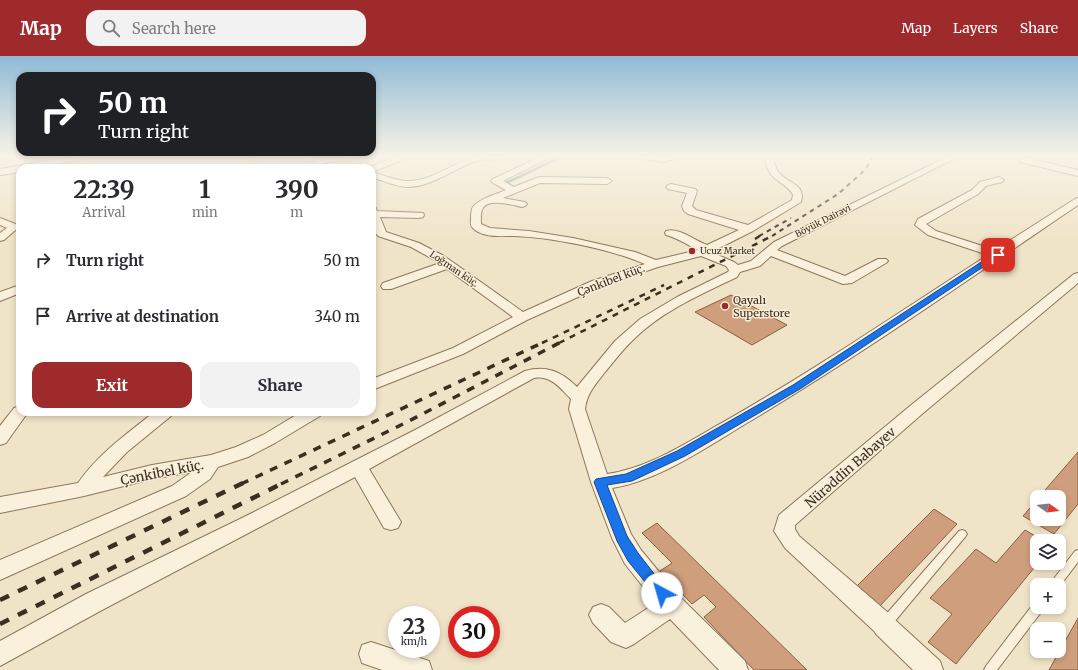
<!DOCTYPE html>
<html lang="en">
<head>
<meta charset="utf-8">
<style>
  :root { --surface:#fff; --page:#f2f2f3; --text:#2b2b33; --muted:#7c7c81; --accent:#9e2a2b }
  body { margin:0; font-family:Merriweather,serif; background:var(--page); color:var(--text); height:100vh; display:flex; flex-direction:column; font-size:15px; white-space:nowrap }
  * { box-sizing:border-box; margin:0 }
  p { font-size:13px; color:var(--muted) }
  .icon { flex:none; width:22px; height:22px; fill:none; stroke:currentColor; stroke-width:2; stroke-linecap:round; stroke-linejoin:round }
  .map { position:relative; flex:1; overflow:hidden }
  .drawer { position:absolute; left:16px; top:108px; width:360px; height:252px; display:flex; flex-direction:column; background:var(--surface); border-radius:12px; box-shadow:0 2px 6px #0003 }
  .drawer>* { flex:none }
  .banner { position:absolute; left:16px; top:16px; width:360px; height:84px; border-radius:12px; box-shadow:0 2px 6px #0003; background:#202124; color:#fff; overflow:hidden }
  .needle { width:26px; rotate:104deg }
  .tools { position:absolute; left:1030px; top:434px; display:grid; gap:8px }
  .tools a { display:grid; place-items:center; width:36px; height:36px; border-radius:8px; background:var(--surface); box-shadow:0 2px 6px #0003; font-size:20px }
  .speed { position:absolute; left:388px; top:550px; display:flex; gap:8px; font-size:20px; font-weight:700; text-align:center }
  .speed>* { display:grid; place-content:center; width:52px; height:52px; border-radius:50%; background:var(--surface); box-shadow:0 2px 6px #0003; line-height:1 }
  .speed small { font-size:10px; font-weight:400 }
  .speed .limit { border:6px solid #d22; background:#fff; color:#111 }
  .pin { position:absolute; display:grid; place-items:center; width:34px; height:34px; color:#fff; margin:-17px; border-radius:8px; box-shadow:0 2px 6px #0006 }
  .me { position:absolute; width:44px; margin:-22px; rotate:321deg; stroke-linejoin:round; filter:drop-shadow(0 0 3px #0008) }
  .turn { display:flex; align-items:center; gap:14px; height:84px; padding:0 16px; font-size:18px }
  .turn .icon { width:52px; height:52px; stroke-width:2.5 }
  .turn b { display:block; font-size:28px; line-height:34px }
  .eta { display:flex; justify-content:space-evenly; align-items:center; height:68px; text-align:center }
  .eta b { font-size:24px; font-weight:700; line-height:28px }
  .cta { display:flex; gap:8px; margin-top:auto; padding:8px 16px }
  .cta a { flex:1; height:46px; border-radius:12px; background:var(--accent); color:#fff; font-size:16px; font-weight:700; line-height:46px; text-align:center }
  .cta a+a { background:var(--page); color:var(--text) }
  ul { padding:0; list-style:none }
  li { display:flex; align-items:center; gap:12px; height:56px; padding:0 16px }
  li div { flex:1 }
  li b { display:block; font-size:15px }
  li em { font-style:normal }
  header { display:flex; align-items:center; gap:24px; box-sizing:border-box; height:56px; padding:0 20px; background:var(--accent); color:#fff }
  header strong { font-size:19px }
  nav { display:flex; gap:22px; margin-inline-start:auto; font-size:14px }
  .search { width:280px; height:36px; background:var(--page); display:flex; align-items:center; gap:10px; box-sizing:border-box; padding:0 14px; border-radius:12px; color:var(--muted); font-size:15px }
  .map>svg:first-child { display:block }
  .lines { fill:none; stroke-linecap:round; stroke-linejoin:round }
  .stream { stroke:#6f938a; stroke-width:2.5 }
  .building { fill:#cf9f7d; stroke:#8d5f41 }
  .lane-casing { stroke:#8d765c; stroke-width:2 }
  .street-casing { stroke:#8d765c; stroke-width:2 }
  .lane { fill:#faf1dc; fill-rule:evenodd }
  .street { fill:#faf1dc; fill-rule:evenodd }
  .rail-far3 { stroke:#3d2e20; stroke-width:2; stroke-dasharray:4.5 4.5; stroke-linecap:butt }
  .rail-far2 { stroke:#3d2e20; stroke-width:2.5; stroke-dasharray:6 6; stroke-linecap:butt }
  .rail-far1 { stroke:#3d2e20; stroke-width:3.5; stroke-dasharray:8 8; stroke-linecap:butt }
  .rail { stroke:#3d2e20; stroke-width:4.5; stroke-dasharray:10 10; stroke-linecap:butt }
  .route { fill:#1a73e8; stroke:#114b97 }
  .poi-dot { fill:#9e2a2b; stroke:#f7eed8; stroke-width:1.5 }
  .labels { text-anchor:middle; stroke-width:3; stroke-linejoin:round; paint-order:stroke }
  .far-street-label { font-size:9px; fill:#3d2e20; stroke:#f7eed8 }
  .far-poi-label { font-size:9px; fill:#3d2e20; stroke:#f7eed8; text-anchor:start }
  .street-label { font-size:11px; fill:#3d2e20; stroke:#f7eed8 }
  .poi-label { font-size:11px; fill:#3d2e20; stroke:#f7eed8; text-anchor:start }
  .near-street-label { font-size:13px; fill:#3d2e20; stroke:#f7eed8 }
</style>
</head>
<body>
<header>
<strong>Map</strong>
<div class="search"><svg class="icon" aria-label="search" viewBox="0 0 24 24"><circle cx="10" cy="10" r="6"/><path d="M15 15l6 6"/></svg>Search here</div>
<nav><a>Map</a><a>Layers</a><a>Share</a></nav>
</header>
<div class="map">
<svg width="1078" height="614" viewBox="0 0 1078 614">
  <rect width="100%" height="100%" fill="#f0e4c8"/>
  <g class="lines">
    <!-- stream -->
    <path class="stream" d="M506 127 565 99"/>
  </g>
  <!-- building -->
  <path class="building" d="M731 239 787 269 752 289 695 256Z
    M1078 396V448L1054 478 1023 460 1037 444V463H1059V441H1039Z
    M934 453 957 468 878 552 854 533Z
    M657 467 807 614H754L704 561 716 551 704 539 692 548 660 515 672 507 642 477Z
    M1025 474 1044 485H1037L1038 507 956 608 928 586 952 558 930 542 976 493 996 507Z
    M1078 562V614H1049Z"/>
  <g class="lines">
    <defs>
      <path id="lane" d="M962 474 965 475 967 478 965 481 890 571 886 572 882 571 881 567 882 563 959 475Z
        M1078 494V506L1059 531V529H1049L1075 495Z
        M1037 546V551H1043L1042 555 997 614H984L986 610 1034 547Z"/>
      <path id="street" d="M0 99H6L0 102Z
        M81 99H98L94 101 37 112H20V116L0 119V113Z
        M235 99 344 101 348 99H358C349 109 340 104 328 106 324 107 321 109 316 108L315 105C300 105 244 107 235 99Z
        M483 99H511C504 106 491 102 481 104 455 110 436 130 408 131 396 131 384 124 372 122V116C384 119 396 125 408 125 435 125 456 103 483 99Z
        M544 99H550L551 101 503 125 514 131 539 121 607 122 612 125 607 128 540 127 503 142 525 146 527 148 525 150 522 151C512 149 489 142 483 152 480 156 481 164 481 168L490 172 529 175 573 182 635 196 656 204 698 194C687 189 678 182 666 179L665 177 666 175C679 171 695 185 707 189L739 174 688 158 684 155 682 150 687 137 668 133 666 131 668 129 671 128 695 133 697 135 692 150 696 154 748 169 792 144 793 139C790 132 783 129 777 124 768 118 766 109 764 99H772C774 105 775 112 779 117 789 128 806 128 801 146L753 175 711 196 734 206 738 209 751 205 774 186 951 99H961L782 190 777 194 845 220 878 203H886L888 205 886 207 852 227 843 228 771 200 760 210 740 216 737 221C702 238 664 254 635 282 624 292 615 304 605 316 595 329 587 337 585 353L607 418C650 412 689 385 727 364 816 313 901 255 988 199L928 179 915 169 918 163 972 134 980 126 999 121 1004 124 1002 126 986 130 978 138 926 168 936 175 995 194 1075 143 1078 142V149C969 223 861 299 747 367 707 391 658 425 612 432L631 478 641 494 680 541 745 605 748 614H719L670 563 634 588 626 592 611 586 593 567 589 559 593 551 601 548 609 551 625 567 656 547 625 508 612 482 591 426 569 353 571 343C560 332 551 319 534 322L369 413 401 466 398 472 391 474 384 472 355 421 102 554 0 610V585L86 538 244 461 415 374 525 315C546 309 561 315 577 331L615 285 640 263 677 241 728 216 729 214 726 210 701 200 658 211 600 231 527 264 463 298 372 334V323L453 292 513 261 447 213 391 233H383L381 230 383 227 440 207 411 191 378 180 374 175 372 170V151L376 152 377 155 423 157 424 159 423 161 419 162 380 161 386 176 419 187 444 200 523 256 592 225 645 208C610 193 551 181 513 180 501 180 481 182 472 171 470 168 471 166 471 162 471 160 471 156 472 153 475 144 497 138 506 134L493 127 491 125 493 123Z
        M628 99 663 100 683 99 682 101 663 106 632 101Z
        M397 100 401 103 400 105 372 116V112H368Z
        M1023 101 1078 114V120L1020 106 1019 104Z
        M0 162 18 169 19 171 4 184 0 185V177L7 172 0 169Z
        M1078 217V227L922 358 795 469V473L799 480 892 560 894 563 940 605 943 614H913L876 578 874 575 785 492 774 475 779 459 910 350 1074 218Z
        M20 229V237L0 245V236Z
        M20 350V356H28L6 387 0 389V370L14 352Z
        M154 356H173L171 360 127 396 103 421 152 409 211 399 236 391 263 379 301 356H322L320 360 275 387 248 401 218 411 210 423 186 440 0 524V504L172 430 192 416 152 423 84 440 0 457V441L78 427C99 397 127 378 154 356Z
        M371 586 429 605 432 614H382L362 607 359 598 362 589Z"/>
    </defs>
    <!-- lane casing -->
    <use href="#lane" class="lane-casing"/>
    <!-- street casing -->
    <use href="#street" class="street-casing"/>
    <!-- lane -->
    <use href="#lane" class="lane"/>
    <!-- street -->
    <use href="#street" class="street"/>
    <!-- rail-far3 -->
    <path class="rail-far3" d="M759 180 791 162
      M772 180 838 138 866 113 873 99"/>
    <!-- rail-far2 -->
    <path class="rail-far2" d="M755 183 761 179
      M542 287 664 229
      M559 287 774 179"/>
    <!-- rail-far1 -->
    <path class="rail-far1" d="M241 428 544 286
      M281 428 407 366 561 286"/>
    <!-- rail -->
    <path class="rail" d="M0 544 243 427
      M0 568 283 427"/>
  </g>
  <!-- sky -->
  <linearGradient id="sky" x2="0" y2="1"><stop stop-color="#8fbad6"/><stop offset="0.54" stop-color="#f8f3e6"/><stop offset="1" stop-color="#f8f3e6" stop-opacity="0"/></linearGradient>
  <rect width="1078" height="185" fill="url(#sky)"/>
  <!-- route -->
  <path class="route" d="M995 197 1001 199 800 333 685 400 632 425 607 429 627 480 638 497 669 537 667 542 662 544 658 542 628 505 617 485 594 426 596 423 626 418 677 395 793 329Z"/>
  <!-- markers -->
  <g class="poi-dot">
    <circle cx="692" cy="195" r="4"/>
    <circle cx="725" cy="250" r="4"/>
  </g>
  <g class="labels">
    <!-- far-street labels -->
    <g class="far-street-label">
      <text transform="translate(823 165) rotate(-27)" y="3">Böyük Dairəvi</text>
      <text transform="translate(454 213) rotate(34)" y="3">Loğman küç.</text>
    </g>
    <!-- far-poi labels -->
    <g class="far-poi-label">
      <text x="700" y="198">Ucuz Market</text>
    </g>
    <!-- street labels -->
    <g class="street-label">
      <text transform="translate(611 224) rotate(-21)" y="4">Çənkibel küç.</text>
    </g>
    <!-- poi labels -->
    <g class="poi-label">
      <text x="733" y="248">Qayalı<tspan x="733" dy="13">Superstore</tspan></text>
    </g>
    <!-- near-street labels -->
    <g class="near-street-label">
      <text transform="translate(850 411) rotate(-41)" y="5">Nürəddin Babayev</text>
      <text transform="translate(162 416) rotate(-11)" y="5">Çənkibel küç.</text>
    </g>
  </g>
</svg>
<div class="tools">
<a><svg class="needle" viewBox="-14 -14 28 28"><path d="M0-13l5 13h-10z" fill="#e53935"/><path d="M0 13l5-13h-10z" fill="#7c7c81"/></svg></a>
<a><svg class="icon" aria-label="layers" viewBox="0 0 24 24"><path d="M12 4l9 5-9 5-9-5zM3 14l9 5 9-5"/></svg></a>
<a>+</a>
<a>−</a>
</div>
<div class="speed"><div>23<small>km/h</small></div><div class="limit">30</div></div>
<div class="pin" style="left:998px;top:199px;background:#d93025"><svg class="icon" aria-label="arrive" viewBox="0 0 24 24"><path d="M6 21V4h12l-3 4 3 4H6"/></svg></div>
<svg class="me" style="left:662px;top:537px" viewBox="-20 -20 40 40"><circle r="19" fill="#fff"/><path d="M0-13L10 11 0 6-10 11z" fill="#1a73e8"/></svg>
<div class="banner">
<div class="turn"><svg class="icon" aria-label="right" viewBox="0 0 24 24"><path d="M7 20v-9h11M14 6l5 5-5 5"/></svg><div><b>50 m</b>Turn right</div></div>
</div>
<section class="drawer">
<div class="eta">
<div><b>22:39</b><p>Arrival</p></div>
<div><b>1</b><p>min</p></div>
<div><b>390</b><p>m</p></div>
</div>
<ul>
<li><svg class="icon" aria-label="right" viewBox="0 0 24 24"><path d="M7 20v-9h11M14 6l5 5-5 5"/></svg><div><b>Turn right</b></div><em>50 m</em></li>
<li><svg class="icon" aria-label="arrive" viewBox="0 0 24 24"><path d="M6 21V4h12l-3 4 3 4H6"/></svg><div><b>Arrive at destination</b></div><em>340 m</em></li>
</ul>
<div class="cta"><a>Exit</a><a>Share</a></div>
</section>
</div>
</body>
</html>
